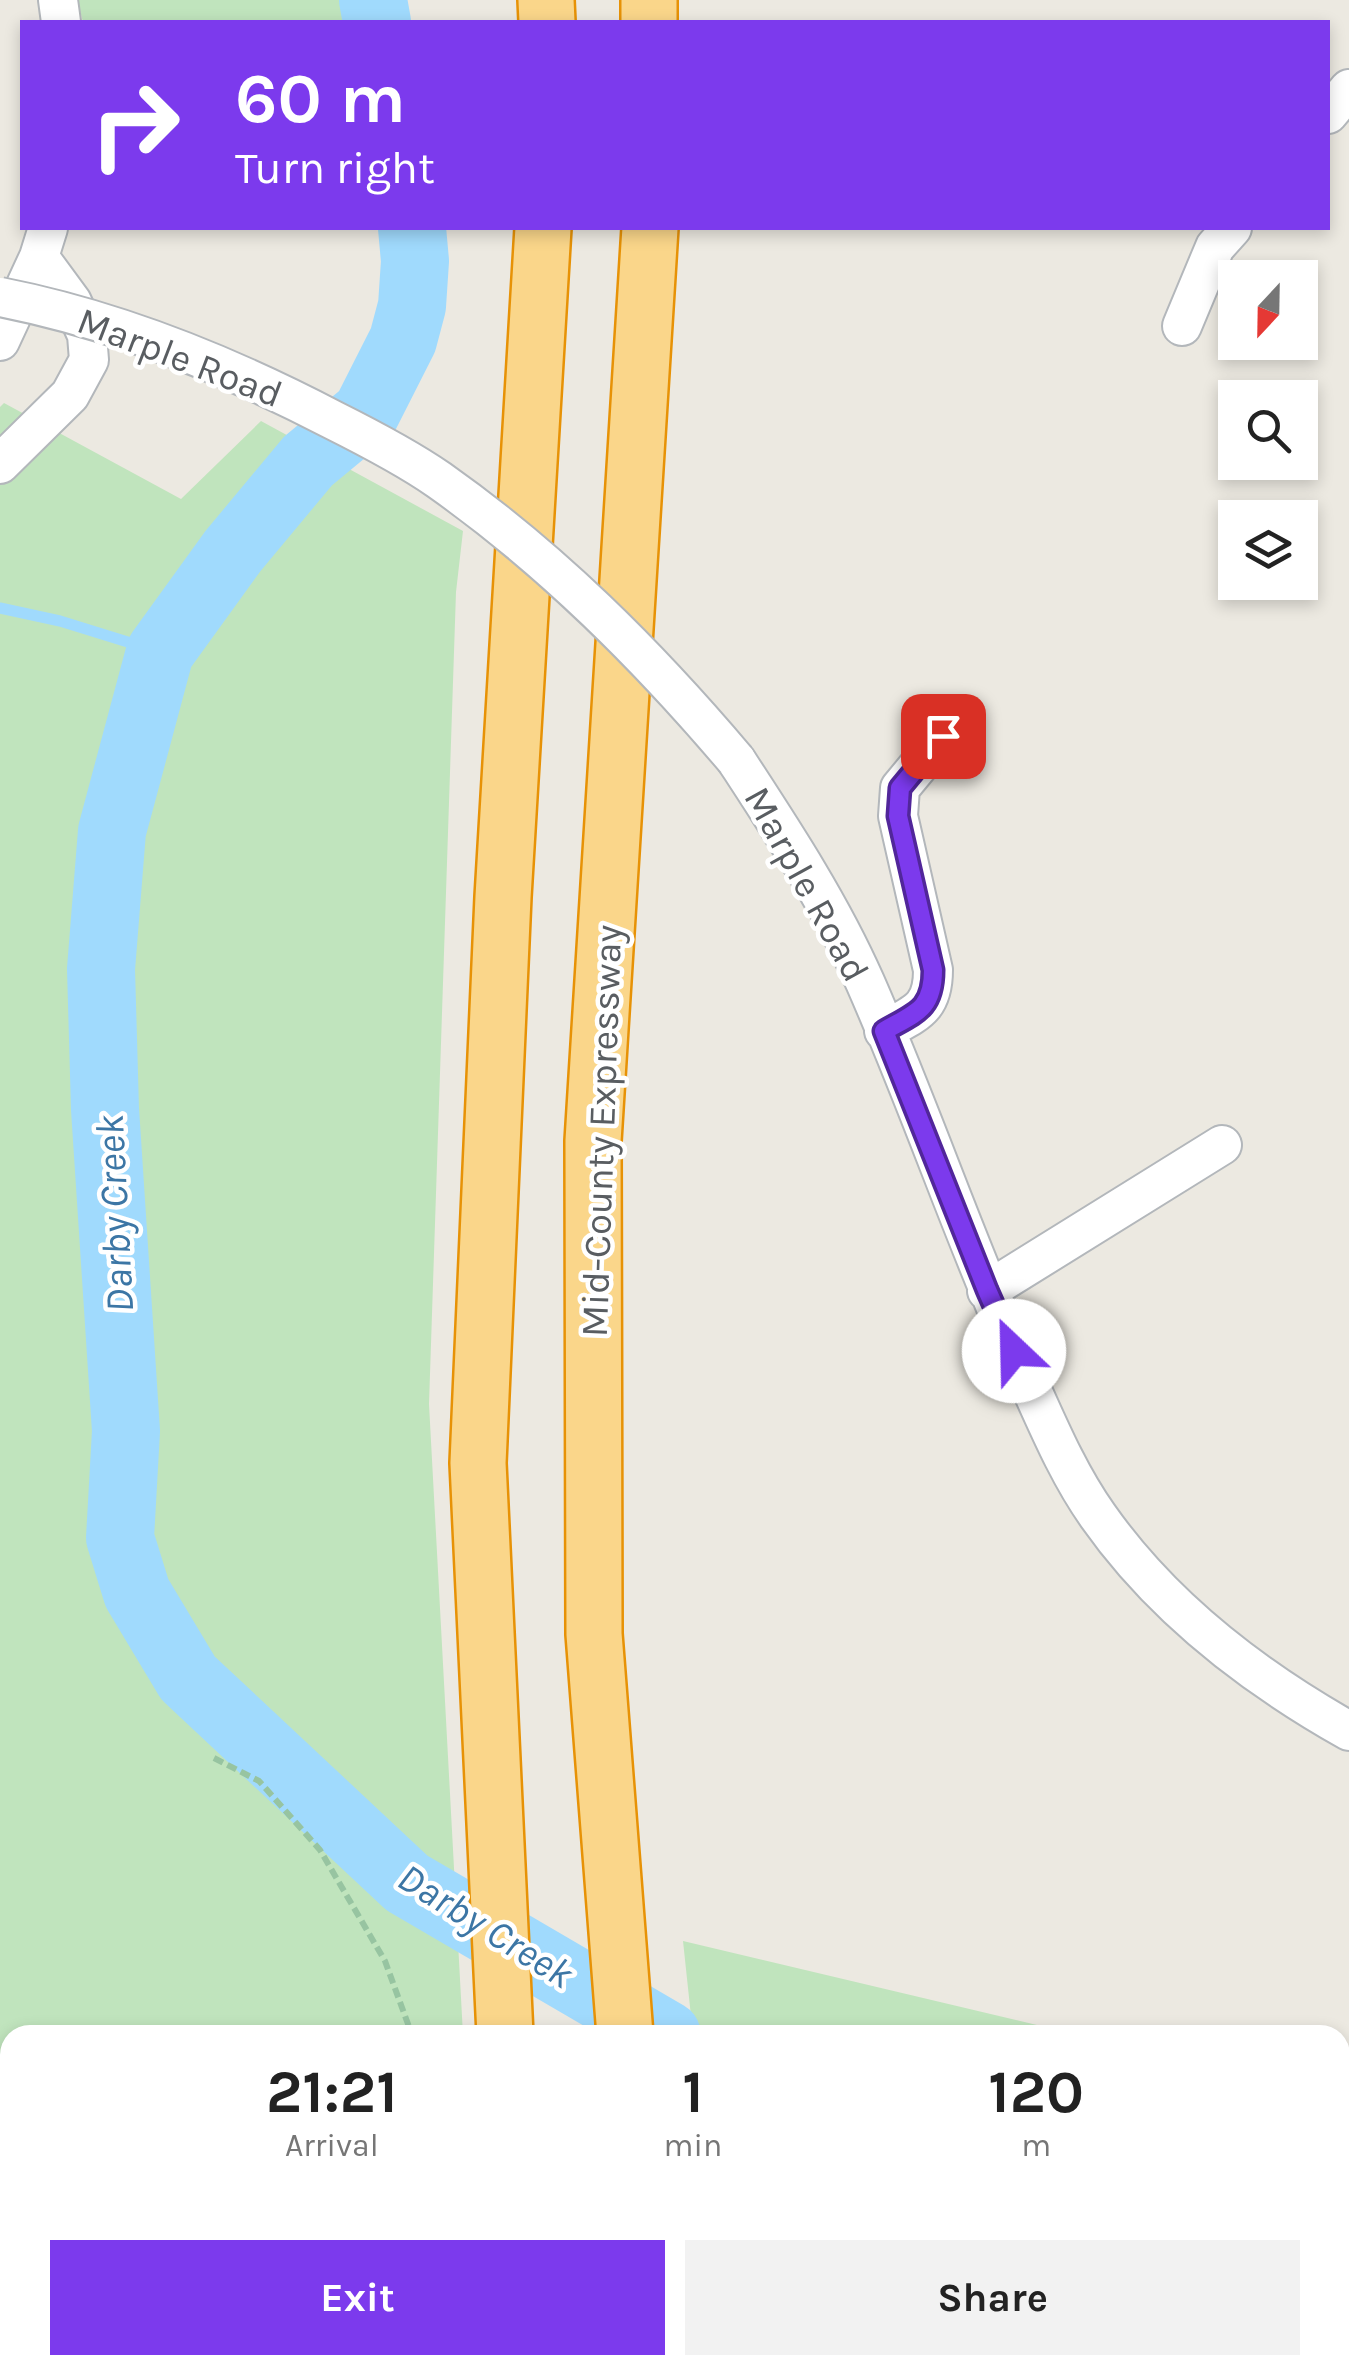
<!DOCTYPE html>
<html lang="en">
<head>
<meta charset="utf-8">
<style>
  :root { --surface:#fff; --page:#f2f2f2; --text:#222; --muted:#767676; --accent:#7c3aed }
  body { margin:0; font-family:Karla,sans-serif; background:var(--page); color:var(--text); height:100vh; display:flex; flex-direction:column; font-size:38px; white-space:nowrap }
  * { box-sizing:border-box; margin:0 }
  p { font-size:32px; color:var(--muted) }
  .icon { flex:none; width:55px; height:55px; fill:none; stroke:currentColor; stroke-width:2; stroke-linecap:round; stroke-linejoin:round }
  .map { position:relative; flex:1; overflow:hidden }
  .panel { position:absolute; left:0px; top:2025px; width:1350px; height:350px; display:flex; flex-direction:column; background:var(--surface); border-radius:30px 30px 0 0; box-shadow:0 5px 15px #0003 }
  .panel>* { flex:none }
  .banner { position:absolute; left:20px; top:20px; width:1310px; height:210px; border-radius:0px; box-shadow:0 5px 15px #0003; background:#7c3aed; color:#fff; overflow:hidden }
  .needle { width:65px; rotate:202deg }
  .tools { position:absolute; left:1218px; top:260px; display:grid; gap:20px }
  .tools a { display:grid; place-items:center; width:100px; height:100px; border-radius:0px; background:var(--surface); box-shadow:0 5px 15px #0003; font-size:50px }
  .pin { position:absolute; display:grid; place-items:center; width:85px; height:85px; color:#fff; margin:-42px; border-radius:20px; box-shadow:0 5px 15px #0006 }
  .me { position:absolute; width:110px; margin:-55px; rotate:336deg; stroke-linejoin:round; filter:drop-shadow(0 0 8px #0008) }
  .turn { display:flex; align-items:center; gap:35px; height:210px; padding:0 50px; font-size:45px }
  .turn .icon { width:130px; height:130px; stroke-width:2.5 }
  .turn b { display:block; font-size:70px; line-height:85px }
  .eta { display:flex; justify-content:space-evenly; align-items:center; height:170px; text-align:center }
  .eta b { font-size:60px; font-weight:700; line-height:70px }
  .primary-button { display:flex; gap:20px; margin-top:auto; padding:20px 50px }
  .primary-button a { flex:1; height:115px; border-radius:0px; background:var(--accent); color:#fff; font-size:40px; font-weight:700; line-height:115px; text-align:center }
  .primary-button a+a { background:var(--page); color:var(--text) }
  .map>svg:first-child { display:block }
  .green { fill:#c0e4bd }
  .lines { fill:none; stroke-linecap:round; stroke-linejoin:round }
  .stream { stroke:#a0dafd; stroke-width:11 }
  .river { stroke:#a0dafd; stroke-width:68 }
  .minor-casing { stroke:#b3b7bb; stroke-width:42 }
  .highway-casing { stroke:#e79206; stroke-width:60 }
  .path { stroke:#97c4a1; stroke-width:6; stroke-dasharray:10 5; stroke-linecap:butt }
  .minor { stroke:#fff; stroke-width:38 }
  .highway { stroke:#fad68a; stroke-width:55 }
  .minor-bridge-casing { stroke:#b3b7bb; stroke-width:42; stroke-linecap:butt }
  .minor-bridge { stroke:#fff; stroke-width:38 }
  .route-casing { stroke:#51269a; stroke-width:25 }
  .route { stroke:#7c3aed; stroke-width:18 }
  .labels { text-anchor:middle; stroke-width:9; stroke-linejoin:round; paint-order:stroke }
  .street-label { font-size:38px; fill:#595d61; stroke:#fff }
  .water-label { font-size:40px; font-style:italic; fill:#3c76a5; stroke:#fff }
</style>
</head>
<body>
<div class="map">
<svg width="1349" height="2375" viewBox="0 0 1349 2375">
  <rect width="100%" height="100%" fill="#ece9e1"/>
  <!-- green -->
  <path class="green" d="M77 0H349L355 22H83Z
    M4 403 181 499 261 421 463 531 456 592 429 1404 463 2035H10V2293L0 2291V407Z
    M683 1941 1079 2035H693Z
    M1340 2107 1349 2111V2375H732L731 2365H1340Z
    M247 2365H481V2375H250Z"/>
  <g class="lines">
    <!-- stream -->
    <path class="stream" d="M0 608 60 621 160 652"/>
    <!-- river -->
    <path class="river" d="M373 0 377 22
      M412 228 415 261 412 306 403 340 366 413 308 461 233 551 160 652 112 831 101 969 105 1109 126 1431 120 1538 137 1593 188 1678 407 1883 667 2035
      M1252 2365 1268 2375"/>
    <defs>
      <path id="minor" d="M58 0 61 22
        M1328 114 1349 89
        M1182 326 1215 247 1232 228
        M0 341 39 257 48 228
        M0 464 70 395 89 360 87 335 72 302 39 257
        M736 760C783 832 830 903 865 982 921 1109 965 1241 1022 1368 1045 1418 1066 1471 1098 1516 1162 1607 1253 1677 1349 1731
        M884 1031C915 1013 933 1010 933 970L898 816 900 788 943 736
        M987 1291 1222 1145"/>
      <path id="highway" d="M546 0 547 22
        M649 0V22
        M505 2035 478 1463 503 897 543 228
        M625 2035 594 1634 593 1141 650 228
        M526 2365 527 2375
        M657 2365 658 2375"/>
    </defs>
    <!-- minor casing -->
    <use href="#minor" class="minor-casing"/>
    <!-- highway casing -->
    <use href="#highway" class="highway-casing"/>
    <!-- path -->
    <path class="path" d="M214 1758 259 1781 320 1850 385 1961 412 2035
      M224 2365 232 2375
      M304 2365 311 2375
      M418 2365 419 2375
      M960 2375 987 2368 1013 2375"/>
    <!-- minor -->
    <use href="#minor" class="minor"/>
    <!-- highway -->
    <use href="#highway" class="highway"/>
    <defs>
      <path id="minor-bridge" d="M0 297C117 320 228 365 333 420 369 438 406 457 439 480 551 559 647 655 736 760"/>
    </defs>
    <!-- minor-bridge casing -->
    <use href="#minor-bridge" class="minor-bridge-casing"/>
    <!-- minor-bridge -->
    <use href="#minor-bridge" class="minor-bridge"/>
  </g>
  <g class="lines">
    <defs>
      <path id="route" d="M943 736 900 788 898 816 933 970C933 1010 915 1013 884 1031L987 1290 1014 1351"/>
    </defs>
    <!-- route casing -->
    <use href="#route" class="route-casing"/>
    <!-- route -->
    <use href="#route" class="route"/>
  </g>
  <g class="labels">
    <!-- street labels -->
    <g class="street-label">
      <text transform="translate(180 357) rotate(21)" y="13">Marple Road</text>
      <text transform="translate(807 884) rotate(61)" y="13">Marple Road</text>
      <text transform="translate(601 1131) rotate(-88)" y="13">Mid-County Expressway</text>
    </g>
    <!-- water labels -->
    <g class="water-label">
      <text transform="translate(114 1214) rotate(-93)" y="14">Darby Creek</text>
      <text transform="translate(486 1925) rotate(32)" y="14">Darby Creek</text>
    </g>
  </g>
</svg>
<div class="tools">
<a><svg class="needle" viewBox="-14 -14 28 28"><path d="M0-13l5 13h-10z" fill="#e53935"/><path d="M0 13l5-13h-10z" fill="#767676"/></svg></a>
<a><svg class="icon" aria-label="search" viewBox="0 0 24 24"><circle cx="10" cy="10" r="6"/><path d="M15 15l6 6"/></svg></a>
<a><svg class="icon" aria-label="layers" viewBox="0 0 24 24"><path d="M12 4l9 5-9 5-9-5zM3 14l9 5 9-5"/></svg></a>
</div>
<div class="pin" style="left:943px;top:736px;background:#d93025"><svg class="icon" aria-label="arrive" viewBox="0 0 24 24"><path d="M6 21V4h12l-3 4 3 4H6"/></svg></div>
<svg class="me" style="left:1014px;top:1351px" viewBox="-20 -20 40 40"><circle r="19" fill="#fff"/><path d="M0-13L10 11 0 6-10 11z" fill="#7c3aed"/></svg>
<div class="banner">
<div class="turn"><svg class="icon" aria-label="right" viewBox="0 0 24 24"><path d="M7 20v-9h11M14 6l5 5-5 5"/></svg><div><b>60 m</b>Turn right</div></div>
</div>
<section class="panel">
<div class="eta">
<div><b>21:21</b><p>Arrival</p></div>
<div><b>1</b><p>min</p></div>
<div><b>120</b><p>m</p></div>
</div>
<div class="primary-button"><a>Exit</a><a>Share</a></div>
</section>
</div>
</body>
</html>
